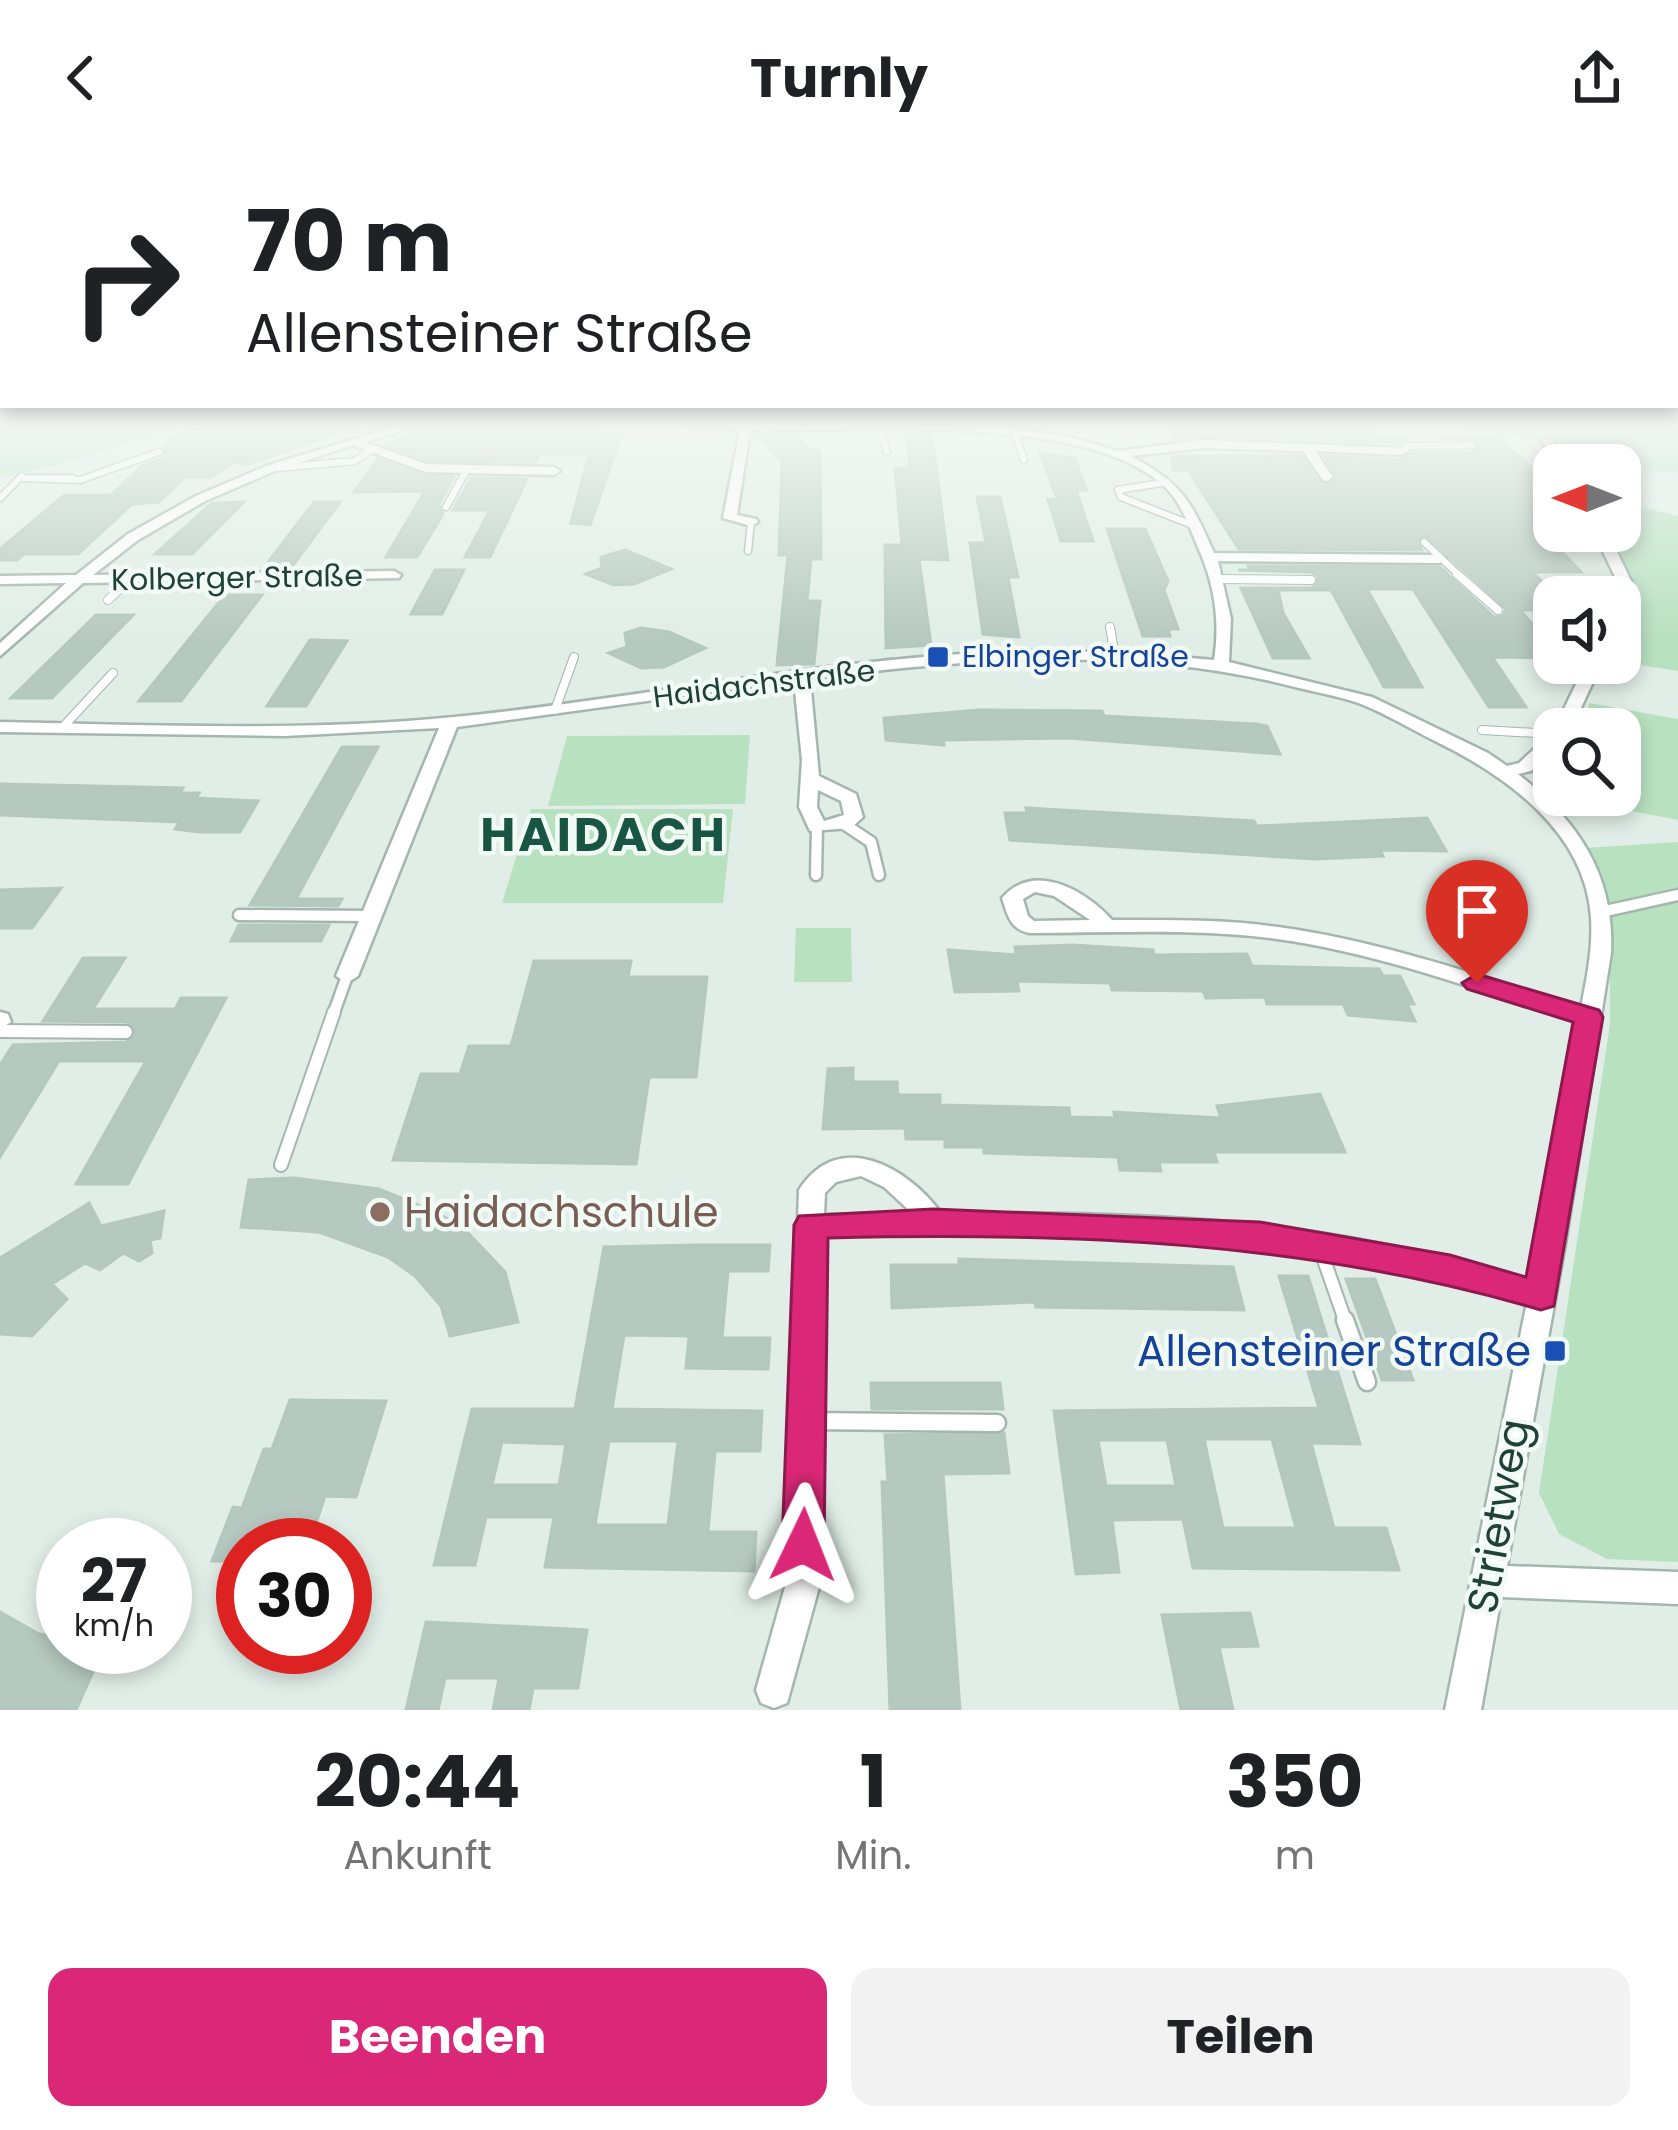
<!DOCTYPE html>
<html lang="de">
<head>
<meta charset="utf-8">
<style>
  :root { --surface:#fff; --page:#f2f2f2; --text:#202124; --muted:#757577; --accent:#db2777 }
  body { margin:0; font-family:Poppins,sans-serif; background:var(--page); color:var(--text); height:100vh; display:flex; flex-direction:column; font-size:45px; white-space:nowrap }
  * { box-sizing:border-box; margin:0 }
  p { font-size:39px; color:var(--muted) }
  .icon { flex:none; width:66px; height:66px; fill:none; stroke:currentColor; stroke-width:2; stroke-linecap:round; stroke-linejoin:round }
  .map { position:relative; height:1554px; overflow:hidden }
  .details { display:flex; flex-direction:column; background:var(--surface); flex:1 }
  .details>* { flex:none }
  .top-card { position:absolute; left:0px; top:0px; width:1680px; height:252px; box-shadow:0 6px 18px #0003; background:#fff; color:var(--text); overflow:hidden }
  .needle { width:78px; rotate:270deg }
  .fabs { position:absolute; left:1533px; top:288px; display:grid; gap:24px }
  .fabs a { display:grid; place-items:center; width:108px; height:108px; border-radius:24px; background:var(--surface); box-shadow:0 6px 18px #0003; font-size:60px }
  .speed { position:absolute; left:36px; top:1362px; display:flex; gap:24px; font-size:60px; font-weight:700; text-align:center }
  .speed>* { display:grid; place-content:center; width:156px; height:156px; border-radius:50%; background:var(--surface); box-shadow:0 6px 18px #0003; line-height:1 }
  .speed small { font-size:30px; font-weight:400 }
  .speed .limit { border:18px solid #d22; background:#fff; color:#111 }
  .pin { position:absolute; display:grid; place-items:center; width:102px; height:102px; color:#fff; margin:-123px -51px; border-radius:50% 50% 50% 0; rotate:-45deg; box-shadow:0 0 12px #0007 }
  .pin .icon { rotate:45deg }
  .me { position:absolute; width:132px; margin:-66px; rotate:2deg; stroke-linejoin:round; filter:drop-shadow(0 0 9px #0008) }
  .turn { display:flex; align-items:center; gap:42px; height:252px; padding:0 48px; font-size:54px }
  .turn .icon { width:156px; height:156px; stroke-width:2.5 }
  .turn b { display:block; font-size:84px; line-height:102px }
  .eta { display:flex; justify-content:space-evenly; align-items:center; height:204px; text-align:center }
  .eta b { font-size:72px; font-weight:700; line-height:84px }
  .primary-button { display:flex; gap:24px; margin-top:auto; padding:24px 48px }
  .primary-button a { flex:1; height:138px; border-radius:24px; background:var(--accent); color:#fff; font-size:48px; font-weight:700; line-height:138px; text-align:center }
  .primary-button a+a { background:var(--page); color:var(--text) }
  header { display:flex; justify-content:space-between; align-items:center; height:156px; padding:0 48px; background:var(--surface); font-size:54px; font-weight:700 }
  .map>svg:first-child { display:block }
  .green { fill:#b8e1c0 }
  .building { fill:#b6c9c0; stroke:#b3c8be; stroke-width:3; fill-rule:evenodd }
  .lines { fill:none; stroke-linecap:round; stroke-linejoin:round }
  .lane-far4-casing { stroke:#a3b7ae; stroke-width:9 }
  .lane-far3-casing { stroke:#a3b7ae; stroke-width:10 }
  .lane-far2-casing { stroke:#a3b7ae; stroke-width:15 }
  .lane-far1-casing { stroke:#a3b7ae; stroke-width:16 }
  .lane-casing { stroke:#a3b7ae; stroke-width:21 }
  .street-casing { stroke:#a3b7ae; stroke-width:5 }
  .lane-far4 { stroke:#fff; stroke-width:6 }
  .lane-far3 { stroke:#fff; stroke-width:8 }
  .lane-far2 { stroke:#fff; stroke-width:10 }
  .lane-far1 { stroke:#fff; stroke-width:12 }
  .lane { stroke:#fff; stroke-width:16 }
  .street { fill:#fff; fill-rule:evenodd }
  .route { fill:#db2777; stroke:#8e194d; stroke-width:3 }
  .transit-dot { fill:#1a4fb4; stroke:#f2faf6; stroke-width:4.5 }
  .education-dot { fill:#8d6e63; stroke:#f2faf6; stroke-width:4.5 }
  .labels { text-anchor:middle; stroke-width:9; stroke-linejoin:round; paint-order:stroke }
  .far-street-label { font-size:30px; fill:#1f4136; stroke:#f2faf6 }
  .far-transit-label { font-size:30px; fill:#164399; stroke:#f2faf6; text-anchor:start }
  .near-education-label { font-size:42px; fill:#785e54; stroke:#f2faf6; text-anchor:start }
  .near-transit-label { font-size:42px; fill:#164399; stroke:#f2faf6; text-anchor:end }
  .near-street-label { font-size:42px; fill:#1f4136; stroke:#f2faf6 }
  .district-label { font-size:48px; font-weight:bold; letter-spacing:3px; fill:#195543; stroke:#f2faf6 }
</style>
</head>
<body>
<header><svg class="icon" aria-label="back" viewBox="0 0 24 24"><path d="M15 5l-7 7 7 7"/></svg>Turnly<svg class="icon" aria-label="share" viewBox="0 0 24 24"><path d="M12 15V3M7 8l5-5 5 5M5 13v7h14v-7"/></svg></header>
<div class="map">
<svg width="1678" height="1554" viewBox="0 0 1678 1554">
  <rect width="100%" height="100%" fill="#e1eee7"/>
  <!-- green -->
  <path class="green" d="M0 266H193L59 309 0 322Z
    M1419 266H1678V317L1563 309 1547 285Z
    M1620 346 1678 360V515L1620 506 1627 429 1602 375H1620Z
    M1589 547 1678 563V664L1584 646V639H1620V573H1587Z
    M750 579 745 648 548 650 567 580Z
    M531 653H733L723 747H502Z
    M1678 686V1406L1607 1403 1559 1378 1539 1337 1610 868V756L1600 719 1586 692Z
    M796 772H851L852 826H794Z"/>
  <!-- building -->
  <path class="building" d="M216 266 361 269 246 309 236 306 211 321H185L159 346 132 348 78 398H24L17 404H0V393L64 339H111L142 310 164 302V290L176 279Z
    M433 266H526L520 276 622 277 590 369 571 367 589 298H540L535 306 427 304 387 289Z
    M1173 266 1367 271 1377 283H1406L1400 287 1202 280 1173 283Z
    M755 278H797L808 292 820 296 821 403H811L807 445H820L814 508 777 509 788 399H779L782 305Z
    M907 278H932L948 404 919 403 931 489 886 492 885 389H902L895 312H910Z
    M1448 281H1497L1533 313H1528L1554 341V368H1535L1581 416H1533L1554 439V454H1520L1554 493V502L1492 501 1526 551H1489L1413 433H1367L1422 531H1384L1331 434H1278L1283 457 1309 502H1273L1241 432H1312L1319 421 1311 416 1238 414H1250L1248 410 1440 411 1494 461 1503 460 1506 453 1425 379 1417 385 1422 394 1239 393 1188 314H1173V300L1301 299 1326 329 1337 322 1324 300 1402 304 1411 297 1472 296 1479 292 1473 282H1434Z
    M1040 297 1075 302 1086 334H1076L1093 385H1061L1048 343H1057Z
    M378 303 423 320 454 321 439 348 443 358 417 401H386L425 335 354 336Z
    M471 322 527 323 490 401H465L490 354H453Z
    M977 341H1000L1018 421H1008L1019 481 983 478 970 387H986Z
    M244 346 192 398H155L212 347Z
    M314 346H340L291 412H277L269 405Z
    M1107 373H1145L1168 425 1164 434 1178 473H1168L1170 480H1143Z
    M625 394 671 413 634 428 614 429 586 418 602 412 601 401Z
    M435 414H464L442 458H411Z
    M225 439H262L181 545H139Z
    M96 459H133L52 542H11Z
    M641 472 669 476 705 492 664 511 641 512 609 497 627 491 625 477Z
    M310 484 347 485 306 550H267Z
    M979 554 1102 555 1104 560 1257 568 1267 570 1280 598 1069 582 943 584 944 589 886 584 884 562Z
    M342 591H378L296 743H342L338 750 250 749Z
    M0 628 183 632 180 637H199L196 642 258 645 240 676H199L175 673 180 666 0 659Z
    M1026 652 1254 665 1257 670 1427 662 1446 695 1380 694 1383 700 1315 703 1010 684 1005 657H1027Z
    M61 732 32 772H0V734Z
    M239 769H329L321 785H231Z
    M1073 789 1153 794 1154 799 1247 798 1252 810 1379 813 1383 820H1400L1414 848H1407L1415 865 1348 859 1343 848H1267L1265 841 1206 842 1203 835 1112 834 1110 827 1017 825 1019 835 955 836 948 794 1016 799 1015 791Z
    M83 802H125L93 853H175L181 842H226L128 1028H76L146 905H59L0 1001V909L13 889 126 886 136 880 127 866 43 865Z
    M534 805H631L628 821H707L696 921H649L636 1008 393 1004 421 918H460L469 890H511Z
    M853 912V926H897L898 939H940V949L1069 952 1070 961 1115 962 1114 956 1221 962 1217 950 1320 938 1345 996H1214L1217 1006H1159L1161 1015 1120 1014 1118 1001 984 997V991H945V983H906L905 972 823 973 828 913Z
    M294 1022 379 1033 440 1058 467 1076 505 1116 518 1166 450 1180 441 1150 415 1120 388 1101 319 1076 241 1071 249 1024Z
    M89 1047 101 1070 164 1055 160 1082 150 1084 152 1097 139 1105 123 1097 100 1114 85 1107 52 1128 67 1143 32 1180 0 1178V1102Z
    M697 1089H770L768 1115H728L722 1182H770L768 1213 686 1212 689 1180 624 1179 612 1253 762 1255 760 1295H715L708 1376H756L754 1415 545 1411 554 1361H486L475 1409H434L472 1253H575L604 1091ZM609 1285H678L668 1369H595ZM502 1286 566 1288 559 1329H492Z
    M959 1103 1233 1111 1244 1154 1036 1151 1035 1146 892 1152 891 1109H959Z
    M1279 1120H1308L1360 1288 1311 1287 1334 1372H1386L1399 1414 1193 1412 1183 1363 1112 1364 1119 1416 1076 1418 1054 1255 1319 1252ZM1204 1283H1272L1296 1372H1223ZM1098 1284H1167L1176 1330H1106Z
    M1346 1123H1375L1413 1224H1382Z
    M871 1227H1000L1003 1253H872Z
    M290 1244 386 1245 356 1341 325 1340 309 1389H243V1405H212L233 1351 242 1352 264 1293H272Z
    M1004 1277 1009 1317 943 1318 960 1554H890L882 1326H888L885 1279Z
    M0 1456 39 1478 63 1482V1491H104L76 1554H0Z
    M1250 1457 1258 1490 1219 1491 1233 1554H1181L1162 1459Z
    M426 1466 587 1474 578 1532H533L529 1554H493L499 1522H445L438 1554H406Z"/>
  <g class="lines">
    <defs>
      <path id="lane-far4" d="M880 274 887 296
        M1015 278 1024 304
        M1402 295 1408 290 1472 289
        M278 312 355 305 371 294
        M72 322H21L80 324 159 296
        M1167 326 1118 334 1121 341 1195 370
        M0 342 22 320
        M446 351 466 315
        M1424 386 1461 421
        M748 395 751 366"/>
      <path id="lane-far3" d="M1457 418 1498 454
        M1217 423 1311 424
        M108 444 129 424
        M1110 471 1115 500
        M555 554 574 501
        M62 572 113 517
        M1482 574 1554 578"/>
      <path id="lane-far2" d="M844 668 871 686 879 719
        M816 719 817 671
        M1601 756 1678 739
        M239 759 369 760
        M333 859 347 820"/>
      <path id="lane-far1" d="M0 875 126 876
        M281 1009 334 856
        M1318 1087 1346 1167"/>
      <path id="lane" d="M1345 1164 1367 1226
        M808 1265 997 1267"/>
      <path id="street" d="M411 266H429L365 286 426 308 554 311 560 315 554 319 425 316 353 289 277 314 205 345 138 384 93 419 394 415 401 419 399 422 83 427 0 500V487L66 427 0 428V420L76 419 128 378 196 340 269 309Z
        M683 266 1003 272 1066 280 1118 295 1202 284 1406 292 1408 295 1402 299 1315 295 1333 321 1327 325 1323 324 1303 295 1202 292 1131 300C1183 329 1190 343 1214 397L1439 399 1446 403 1439 407 1218 405 1231 463 1229 506 1372 541 1488 597 1507 610 1519 607 1548 580 1554 579V593L1531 615 1518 618C1578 665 1615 719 1611 797L1565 1088 1507 1410 1678 1416V1448L1501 1441 1481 1554H1445L1527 1146C1453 1125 1378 1106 1302 1095 1145 1072 983 1076 824 1079L819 1431 787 1547 774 1552 761 1547 756 1534 785 1431 799 1034C839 971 908 1012 941 1057 1060 1057 1180 1058 1298 1074 1377 1084 1454 1104 1531 1125L1578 866C1480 835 1379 797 1277 783 1195 772 1111 777 1029 777 1010 773 1007 758 1002 742 1034 705 1085 734 1112 764 1167 764 1223 763 1278 771 1381 785 1482 821 1581 851 1587 822 1593 791 1591 761 1585 675 1505 619 1435 585 1411 573 1386 558 1361 548 1342 541 1320 537 1299 532 1141 490 971 501 810 523L819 620 856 638 863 661 851 672 810 675 799 651 802 604 794 525 457 571 358 820 347 827 336 820 439 572 285 580 0 576V566C151 569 304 576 454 561 629 544 802 507 978 497 1057 492 1135 497 1214 504 1220 467 1215 431 1200 396 1190 374 1183 348 1165 331 1088 256 854 276 750 274L737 359 756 363 758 366 751 370 723 362 740 274 688 269ZM818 634 841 645 844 659 824 665 817 651ZM1035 736 1054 740 1090 764 1034 765 1028 760 1023 743ZM861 1020 884 1031 912 1057 824 1059 825 1037 836 1026Z
        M1548 282 1552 283 1568 309H1556L1542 285Z
        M1593 375H1607L1632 427 1625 472 1620 474 1618 427Z
        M1586 507H1602L1571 573 1554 574Z
        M0 856 8 858 11 866 0 873Z"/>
    </defs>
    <!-- lane-far4 casing -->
    <use href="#lane-far4" class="lane-far4-casing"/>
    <!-- lane-far3 casing -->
    <use href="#lane-far3" class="lane-far3-casing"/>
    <!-- lane-far2 casing -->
    <use href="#lane-far2" class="lane-far2-casing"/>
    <!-- lane-far1 casing -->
    <use href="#lane-far1" class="lane-far1-casing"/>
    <!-- lane casing -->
    <use href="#lane" class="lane-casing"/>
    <!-- street casing -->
    <use href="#street" class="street-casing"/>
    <!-- lane-far4 -->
    <use href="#lane-far4" class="lane-far4"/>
    <!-- lane-far3 -->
    <use href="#lane-far3" class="lane-far3"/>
    <!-- lane-far2 -->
    <use href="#lane-far2" class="lane-far2"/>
    <!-- lane-far1 -->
    <use href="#lane-far1" class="lane-far1"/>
    <!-- lane -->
    <use href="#lane" class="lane"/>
    <!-- street -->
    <use href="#street" class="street"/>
  </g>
  <!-- sky -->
  <linearGradient id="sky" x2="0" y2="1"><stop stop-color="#7fc0e2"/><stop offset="0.55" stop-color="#f2f7f4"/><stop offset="1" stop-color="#f2f7f4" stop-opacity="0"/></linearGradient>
  <rect width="1678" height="483" fill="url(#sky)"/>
  <!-- route -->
  <path class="route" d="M1477 818 1599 854 1603 861 1554 1150 1541 1154C1307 1085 1071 1076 828 1082L824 1389 818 1403 803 1409 788 1403 782 1389 794 1069 799 1060 933 1053 1260 1066 1450 1099 1526 1121 1573 866 1467 833 1462 827Z"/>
  <!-- markers -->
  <g class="transit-dot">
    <rect x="926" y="489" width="24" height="24" rx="6"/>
    <rect x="1543" y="1183" width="24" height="24" rx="6"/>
  </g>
  <circle class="education-dot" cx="380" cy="1056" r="12"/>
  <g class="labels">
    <!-- far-street labels -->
    <g class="far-street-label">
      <text transform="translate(237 422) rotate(-1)" y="10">Kolberger Straße</text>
      <text transform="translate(764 528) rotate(-7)" y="10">Haidachstraße</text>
    </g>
    <!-- far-transit labels -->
    <g class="far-transit-label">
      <text x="962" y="511">Elbinger Straße</text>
    </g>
    <!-- near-education labels -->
    <g class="near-education-label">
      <text x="404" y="1071">Haidachschule</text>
    </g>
    <!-- near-transit labels -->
    <g class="near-transit-label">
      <text x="1531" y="1210">Allensteiner Straße</text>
    </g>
    <!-- near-street labels -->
    <g class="near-street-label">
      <text transform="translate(1498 1360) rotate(-80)" y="15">Strietweg</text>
    </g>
    <!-- district labels -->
    <g class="district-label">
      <text x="604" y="695">HAIDACH</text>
    </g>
  </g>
</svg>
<div class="fabs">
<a><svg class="needle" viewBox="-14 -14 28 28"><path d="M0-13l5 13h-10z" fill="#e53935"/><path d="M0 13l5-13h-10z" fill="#757577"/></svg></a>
<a><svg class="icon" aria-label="sound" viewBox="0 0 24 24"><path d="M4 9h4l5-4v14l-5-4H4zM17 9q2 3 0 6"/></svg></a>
<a><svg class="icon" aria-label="search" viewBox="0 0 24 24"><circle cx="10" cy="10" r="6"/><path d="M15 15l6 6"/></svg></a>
</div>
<div class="speed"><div>27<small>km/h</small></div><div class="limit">30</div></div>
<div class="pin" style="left:1477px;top:827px;background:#d93025"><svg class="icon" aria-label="arrive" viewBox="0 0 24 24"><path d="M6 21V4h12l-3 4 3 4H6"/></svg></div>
<svg class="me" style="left:803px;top:1389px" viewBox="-20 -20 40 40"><path d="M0-17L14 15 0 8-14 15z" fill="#db2777" stroke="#fff" stroke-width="4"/></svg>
<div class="top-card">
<div class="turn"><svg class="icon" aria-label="right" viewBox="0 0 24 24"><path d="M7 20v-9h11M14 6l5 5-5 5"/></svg><div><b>70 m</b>Allensteiner Straße</div></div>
</div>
</div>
<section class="details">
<div class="eta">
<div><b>20:44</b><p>Ankunft</p></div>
<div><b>1</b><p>Min.</p></div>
<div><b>350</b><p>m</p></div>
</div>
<div class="primary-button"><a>Beenden</a><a>Teilen</a></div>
</section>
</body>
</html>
